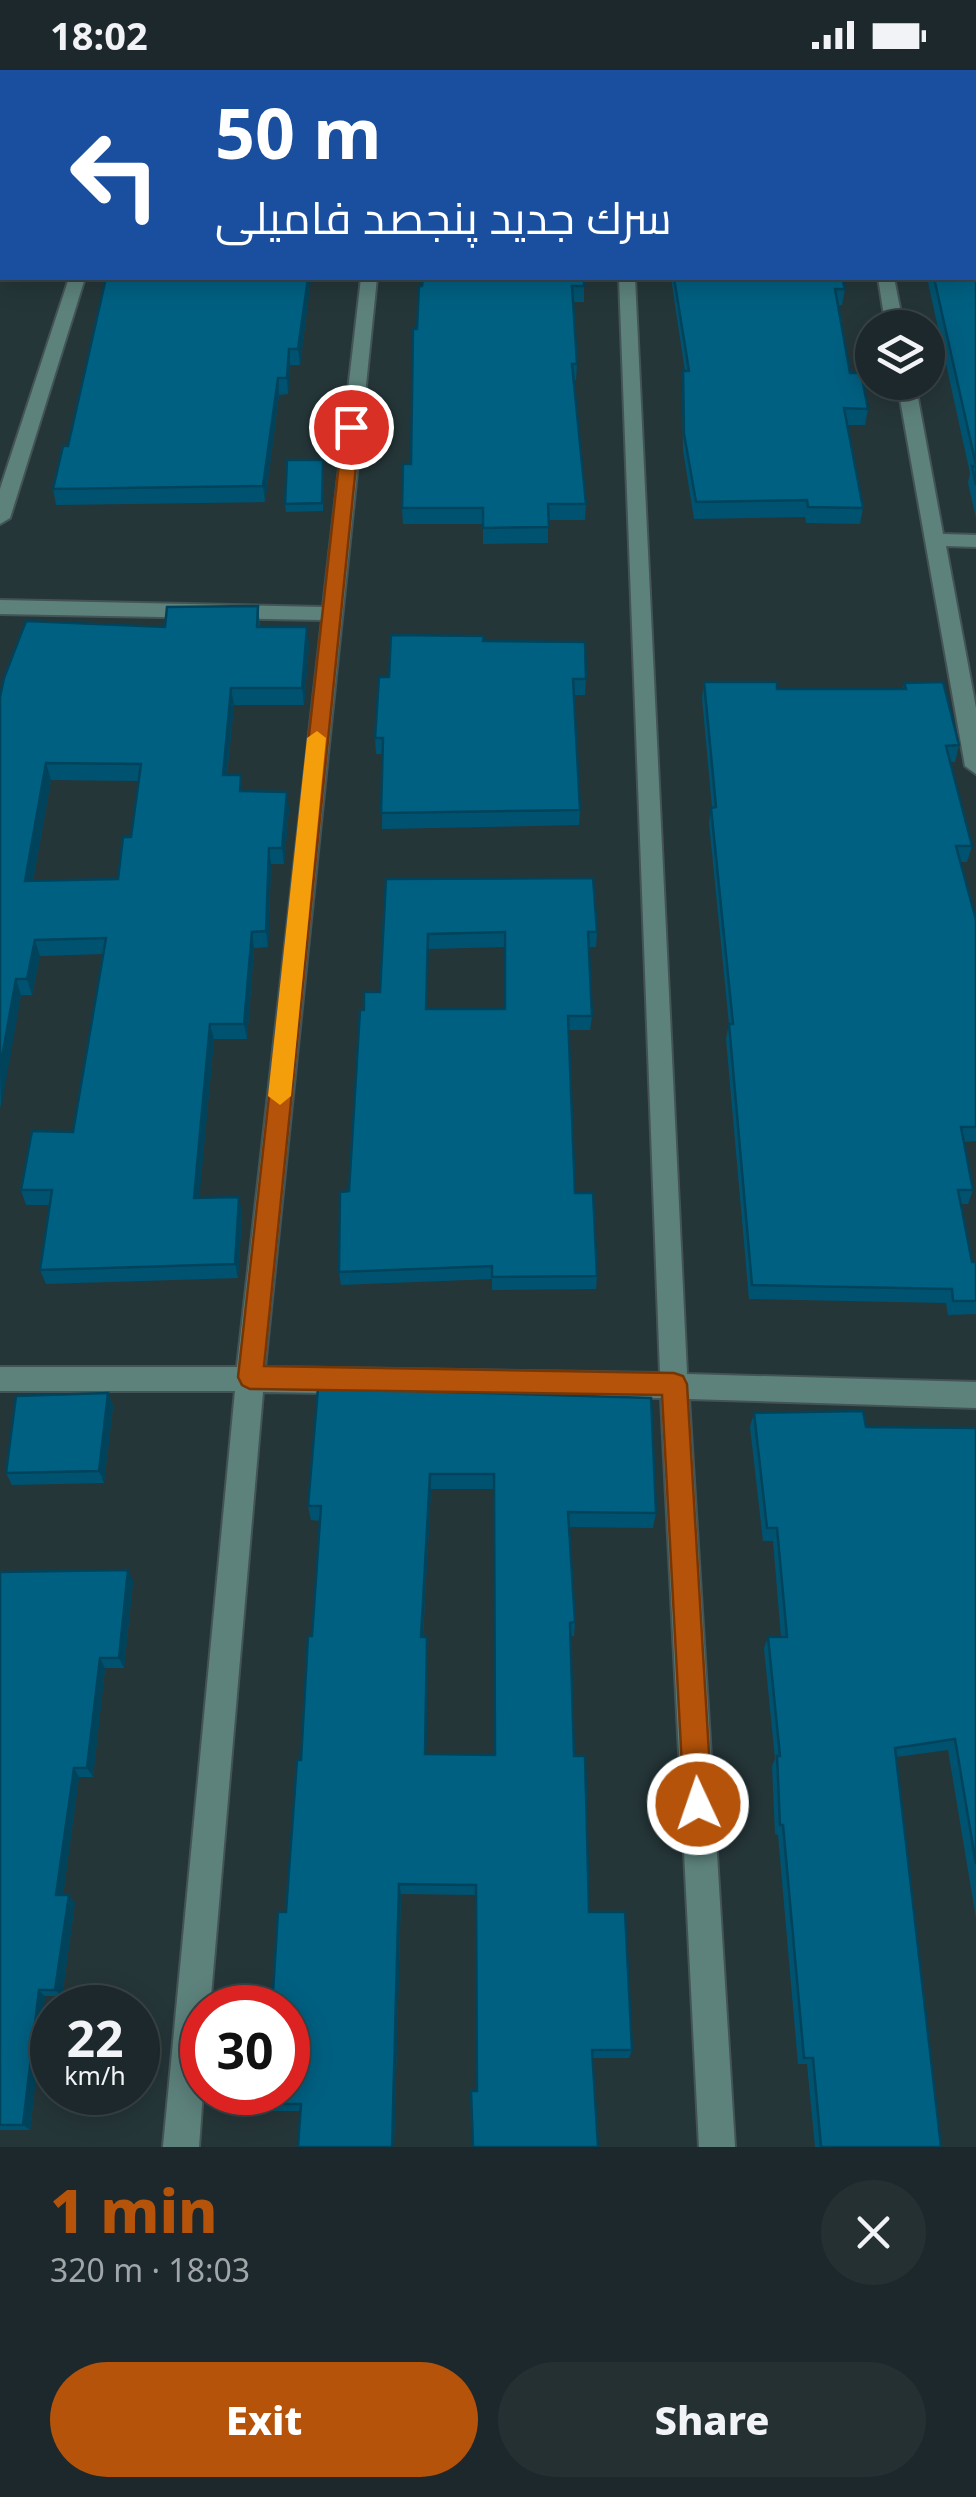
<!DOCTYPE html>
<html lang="en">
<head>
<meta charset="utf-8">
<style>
  :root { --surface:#1c282b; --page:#253033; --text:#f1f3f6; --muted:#a0a6a9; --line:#3a4447; --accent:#b45309 }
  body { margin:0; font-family:"Noto Sans",Cairo,sans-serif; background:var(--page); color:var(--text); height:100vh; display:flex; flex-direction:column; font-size:38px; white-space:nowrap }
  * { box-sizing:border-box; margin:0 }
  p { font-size:32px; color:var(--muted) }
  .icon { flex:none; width:55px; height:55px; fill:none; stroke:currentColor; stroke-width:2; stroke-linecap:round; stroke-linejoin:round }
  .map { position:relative; height:2077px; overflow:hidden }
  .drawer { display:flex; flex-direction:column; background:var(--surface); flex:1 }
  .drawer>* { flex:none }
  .banner { position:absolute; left:0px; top:0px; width:978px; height:210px; box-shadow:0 5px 25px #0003,0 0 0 2px var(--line); background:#1a4fa0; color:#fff; overflow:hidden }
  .buttons { position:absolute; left:855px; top:240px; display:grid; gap:20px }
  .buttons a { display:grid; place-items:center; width:90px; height:90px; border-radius:50%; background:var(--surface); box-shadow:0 5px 25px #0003,0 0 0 2px var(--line); font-size:50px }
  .speed { position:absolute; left:30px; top:1915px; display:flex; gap:20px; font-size:50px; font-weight:700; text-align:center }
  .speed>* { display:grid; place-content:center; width:130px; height:130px; border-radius:50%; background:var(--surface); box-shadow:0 5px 25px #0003,0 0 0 2px var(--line); line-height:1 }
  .speed small { font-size:25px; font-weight:400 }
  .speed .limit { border:15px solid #d22; background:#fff; color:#111 }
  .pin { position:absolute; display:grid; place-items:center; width:85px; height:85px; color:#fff; margin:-42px; border:5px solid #fff; border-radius:50%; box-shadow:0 2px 10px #0007 }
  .me { position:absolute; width:110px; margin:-55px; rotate:357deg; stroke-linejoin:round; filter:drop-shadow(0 0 8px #0008) }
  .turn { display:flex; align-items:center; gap:35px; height:210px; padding:0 50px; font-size:45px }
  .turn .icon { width:130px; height:130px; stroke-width:2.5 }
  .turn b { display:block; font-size:70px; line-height:85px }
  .round { display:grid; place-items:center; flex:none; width:105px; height:105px; border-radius:52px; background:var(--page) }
  .summary { display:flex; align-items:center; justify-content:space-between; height:170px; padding:0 50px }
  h1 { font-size:60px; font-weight:800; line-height:75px; color:var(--accent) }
  .cta { display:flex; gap:20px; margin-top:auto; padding:20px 50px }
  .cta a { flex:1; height:115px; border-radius:60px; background:var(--accent); color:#fff; font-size:40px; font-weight:800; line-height:115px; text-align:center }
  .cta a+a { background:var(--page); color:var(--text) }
  .status { display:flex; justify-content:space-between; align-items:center; height:70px; padding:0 50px; background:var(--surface); direction:ltr }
  .status svg { height:28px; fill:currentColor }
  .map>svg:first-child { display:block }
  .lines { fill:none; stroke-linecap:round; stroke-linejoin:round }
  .minor-casing { stroke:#445456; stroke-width:4 }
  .minor { fill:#5d827c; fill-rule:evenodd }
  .wall { fill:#005370; fill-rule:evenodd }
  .shaded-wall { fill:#00435b }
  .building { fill:#006082; stroke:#00435b; stroke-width:2.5; fill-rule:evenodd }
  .route { fill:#b45309; stroke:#753606; stroke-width:2.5 }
  .slow { fill:#f59e0b }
</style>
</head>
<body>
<div class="status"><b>18:02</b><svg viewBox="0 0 49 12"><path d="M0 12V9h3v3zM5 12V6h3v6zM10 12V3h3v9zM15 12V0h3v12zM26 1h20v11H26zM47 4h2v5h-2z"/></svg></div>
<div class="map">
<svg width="976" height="2077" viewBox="0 0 976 2077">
  <rect width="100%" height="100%" fill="#253639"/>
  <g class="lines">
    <defs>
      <path id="minor" d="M130 0H144V2H130Z
        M385 0H399V2H385Z
        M69 208H85L10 448 0 454V419Z
        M361 208H377L265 1297 660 1303 619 208H635L687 1304 976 1312V1338L689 1329 735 2077H699L661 1328 263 1322 210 1938H202L203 2022 199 2077H163L235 1321H0V1297H237L322 550 0 544V530L323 537Z
        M878 208H894L904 258H886Z
        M897 312H915L943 464 976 465V477L946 476 976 638V704L965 696Z"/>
    </defs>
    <!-- minor casing -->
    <use href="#minor" class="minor-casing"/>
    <!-- minor -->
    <use href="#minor" class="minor"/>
  </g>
  <!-- wall -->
  <path class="wall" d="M976 0V448L968 413 970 403 927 208H975Z
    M106 208H311L300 295H290L288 324 279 325 265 432 56 435 53 419 68 376Z
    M671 208H842L845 219 842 235H838L850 303 868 339 865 355H848L863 438 860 454 806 453 805 447 694 449 683 380 682 317 683 301H685Z
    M422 216H584V232H573L577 294 576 310H574L586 434 585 450H548V473L483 474V454H403L402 438 411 394 417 259Z
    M324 398 323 441 286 442 285 434Z
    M258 536 260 557 309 574 304 635H234L227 705 244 722 289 739 284 794H271L268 877 254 878 247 969H214L199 1128 242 1142 238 1208 46 1214 40 1200 50 1135H26L21 1120 73 1062 104 884 40 886 32 925H21L0 1039V627L165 557ZM51 710 138 711 131 767 118 809 33 811Z
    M483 571 586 609 585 625H574L580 740 579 755 382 759 383 684H376L375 668 389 607Z
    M704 612 777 619H903L904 613 959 675 955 692H950L972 776 967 792H960L976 850V1071L964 1072 973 1120 968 1134H961L972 1192H976V1244L948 1245 946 1233 749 1229 726 969 729 954 709 753 711 738 712 737 702 628Z
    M386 809 597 862 596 877H589L592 946 590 960H569L575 1123 597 1206 596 1219 492 1220V1209L341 1215 339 1202 349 1121 380 922ZM505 877V939H427L428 879Z
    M318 1318 656 1443 653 1458 569 1457 575 1552 574 1566H570L574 1686 589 1842 632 1980 629 1988H593L477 2021 476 1825 401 1824 394 2077H298L300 2041H270L266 2034 312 1566 320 1451 311 1450 308 1436ZM431 1419H494L495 1685 426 1684 428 1580 427 1567H423Z
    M108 1323 113 1336 104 1413 12 1415 6 1403Z
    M754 1343 866 1357 976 1358V1848L948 1680 896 1687 941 2077H815L807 1994H798L778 1765 775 1764 772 1696 775 1689 764 1578 768 1567H781L773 1471H763L750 1357Z
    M0 1502 133 1511 124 1598H105L93 1707H79L63 1825H69L75 1833 62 1926H45L30 2060H0Z"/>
  <!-- shaded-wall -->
  <path class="shaded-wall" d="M308 208H311L300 295 298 279Z
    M289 279 290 295 288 324 287 308Z
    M278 308 279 325 265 432 263 416Z
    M307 557 309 574 304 635 302 618Z
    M231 618 234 635 225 722 223 705Z
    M46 693 51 710 30 827 25 811Z
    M287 722 289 739 284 794 282 778Z
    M269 778 271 794 268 877 266 861Z
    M252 862 254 878 247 969 244 954Z
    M35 870 40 886 32 925 27 909Z
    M16 909 21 925 1 1039 0 998Z
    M210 954 214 969 198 1142 194 1128Z
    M239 1127 242 1142 238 1208 235 1194Z
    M108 1323 113 1336 104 1413 99 1401Z
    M430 1404 431 1419 422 1580 421 1567Z
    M128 1500 133 1511 124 1598 119 1588Z
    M427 1567 428 1580 426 1696 425 1684Z
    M100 1588 105 1598 93 1707 87 1698Z
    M74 1698 79 1707 62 1833 56 1825Z
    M399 1814 401 1824 394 2077H392Z
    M69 1825 75 1833 62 1926 55 1920Z
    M39 1920 45 1926 30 2060 23 2055Z"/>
  <!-- building -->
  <path class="building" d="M9 0H55L54 2H8Z
    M160 0H335V2H160Z
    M439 0H976V395L934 208H975V2H439Z
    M106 208H308L298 279H289L287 308H278L263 416 53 419 63 376H68Z
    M423 208H584V216H572L577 294H572L586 434H548L549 457 483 458V438H402L403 394H411L413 259H417L419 216H422Z
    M674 208H842L845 219H835L850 303H861L868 339 844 338 863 438 808 437 807 430 696 432 684 364 683 301H689Z
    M287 390H323L322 433 285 434Z
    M972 396 976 397V415Z
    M258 536 257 557H307L302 618H231L223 705H241L240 721 287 722 282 778H269L266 861 252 862 244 954H210L194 1128 239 1127 235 1194 40 1200 52 1120H21L32 1061 73 1062 106 868 35 870 27 909H16L0 998V627L4 608 26 551 165 557 167 537ZM46 693 141 694 131 767H123L118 809 25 811Z
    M391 565 484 566 483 571 585 572 586 609H573L580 740 381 743 383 668H375L379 607H389Z
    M704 612H777V619H906L904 613 943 612 959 675 946 676 972 776H956L976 850V1057H961L973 1120H958L972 1192H976V1231H953L952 1219 752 1215 729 954H733L711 738 716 737Z
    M593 808 597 862H588L592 946H568L575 1123H593L597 1206 492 1207V1196L339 1202 340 1122 349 1121 360 940H364V922H380L386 809ZM505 862V939H426L428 864Z
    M318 1318 651 1328 656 1443 568 1442 575 1552 570 1553 574 1686H585L589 1842H625L632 1980H592L598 2077H473L471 2021H477L476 1815 399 1814 392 2077H298L301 2034H266L267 2022H288V1938H272L278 1842H286L297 1690H301L308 1566H312L321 1436H308ZM430 1404H494L495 1685 425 1684 427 1567H421Z
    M108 1323 99 1401 6 1403 16 1326Z
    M863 1341 866 1357 976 1358V1794L955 1669 895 1678 941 2077H821L813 1988H804L783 1755H780L777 1686H780L768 1567H787L777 1458H767L754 1343Z
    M128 1500 119 1588H100L87 1698H74L56 1825H69L55 1920H39L23 2055H0V1502Z"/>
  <!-- route -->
  <path class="route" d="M351 352 360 357 264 1296 674 1303 683 1306 687 1314 712 1734 708 1744 698 1748 688 1744 684 1734 662 1325 250 1319 242 1315 238 1307 343 357Z"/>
  <!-- slow -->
  <path class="slow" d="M317 661 326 668 291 1026 280 1035 268 1026 307 668Z"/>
</svg>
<div class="buttons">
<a><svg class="icon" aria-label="layers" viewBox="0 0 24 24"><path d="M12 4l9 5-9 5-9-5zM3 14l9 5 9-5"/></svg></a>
</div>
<div class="speed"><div>22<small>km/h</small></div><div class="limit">30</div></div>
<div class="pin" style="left:351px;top:357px;background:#d93025"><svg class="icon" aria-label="arrive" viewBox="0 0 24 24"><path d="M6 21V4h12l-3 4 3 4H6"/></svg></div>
<svg class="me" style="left:698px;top:1734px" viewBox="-20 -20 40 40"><circle r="17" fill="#b45309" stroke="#fff" stroke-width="3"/><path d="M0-11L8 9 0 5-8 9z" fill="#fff"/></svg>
<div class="banner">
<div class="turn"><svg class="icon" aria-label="left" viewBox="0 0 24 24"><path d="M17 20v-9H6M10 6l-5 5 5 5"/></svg><div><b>50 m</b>سرك جدید پنجصد فامیلی</div></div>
</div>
</div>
<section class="drawer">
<div class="summary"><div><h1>1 min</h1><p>320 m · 18:03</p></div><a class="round"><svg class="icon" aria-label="close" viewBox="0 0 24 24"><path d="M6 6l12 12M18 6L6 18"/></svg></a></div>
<div class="cta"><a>Exit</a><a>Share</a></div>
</section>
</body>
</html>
